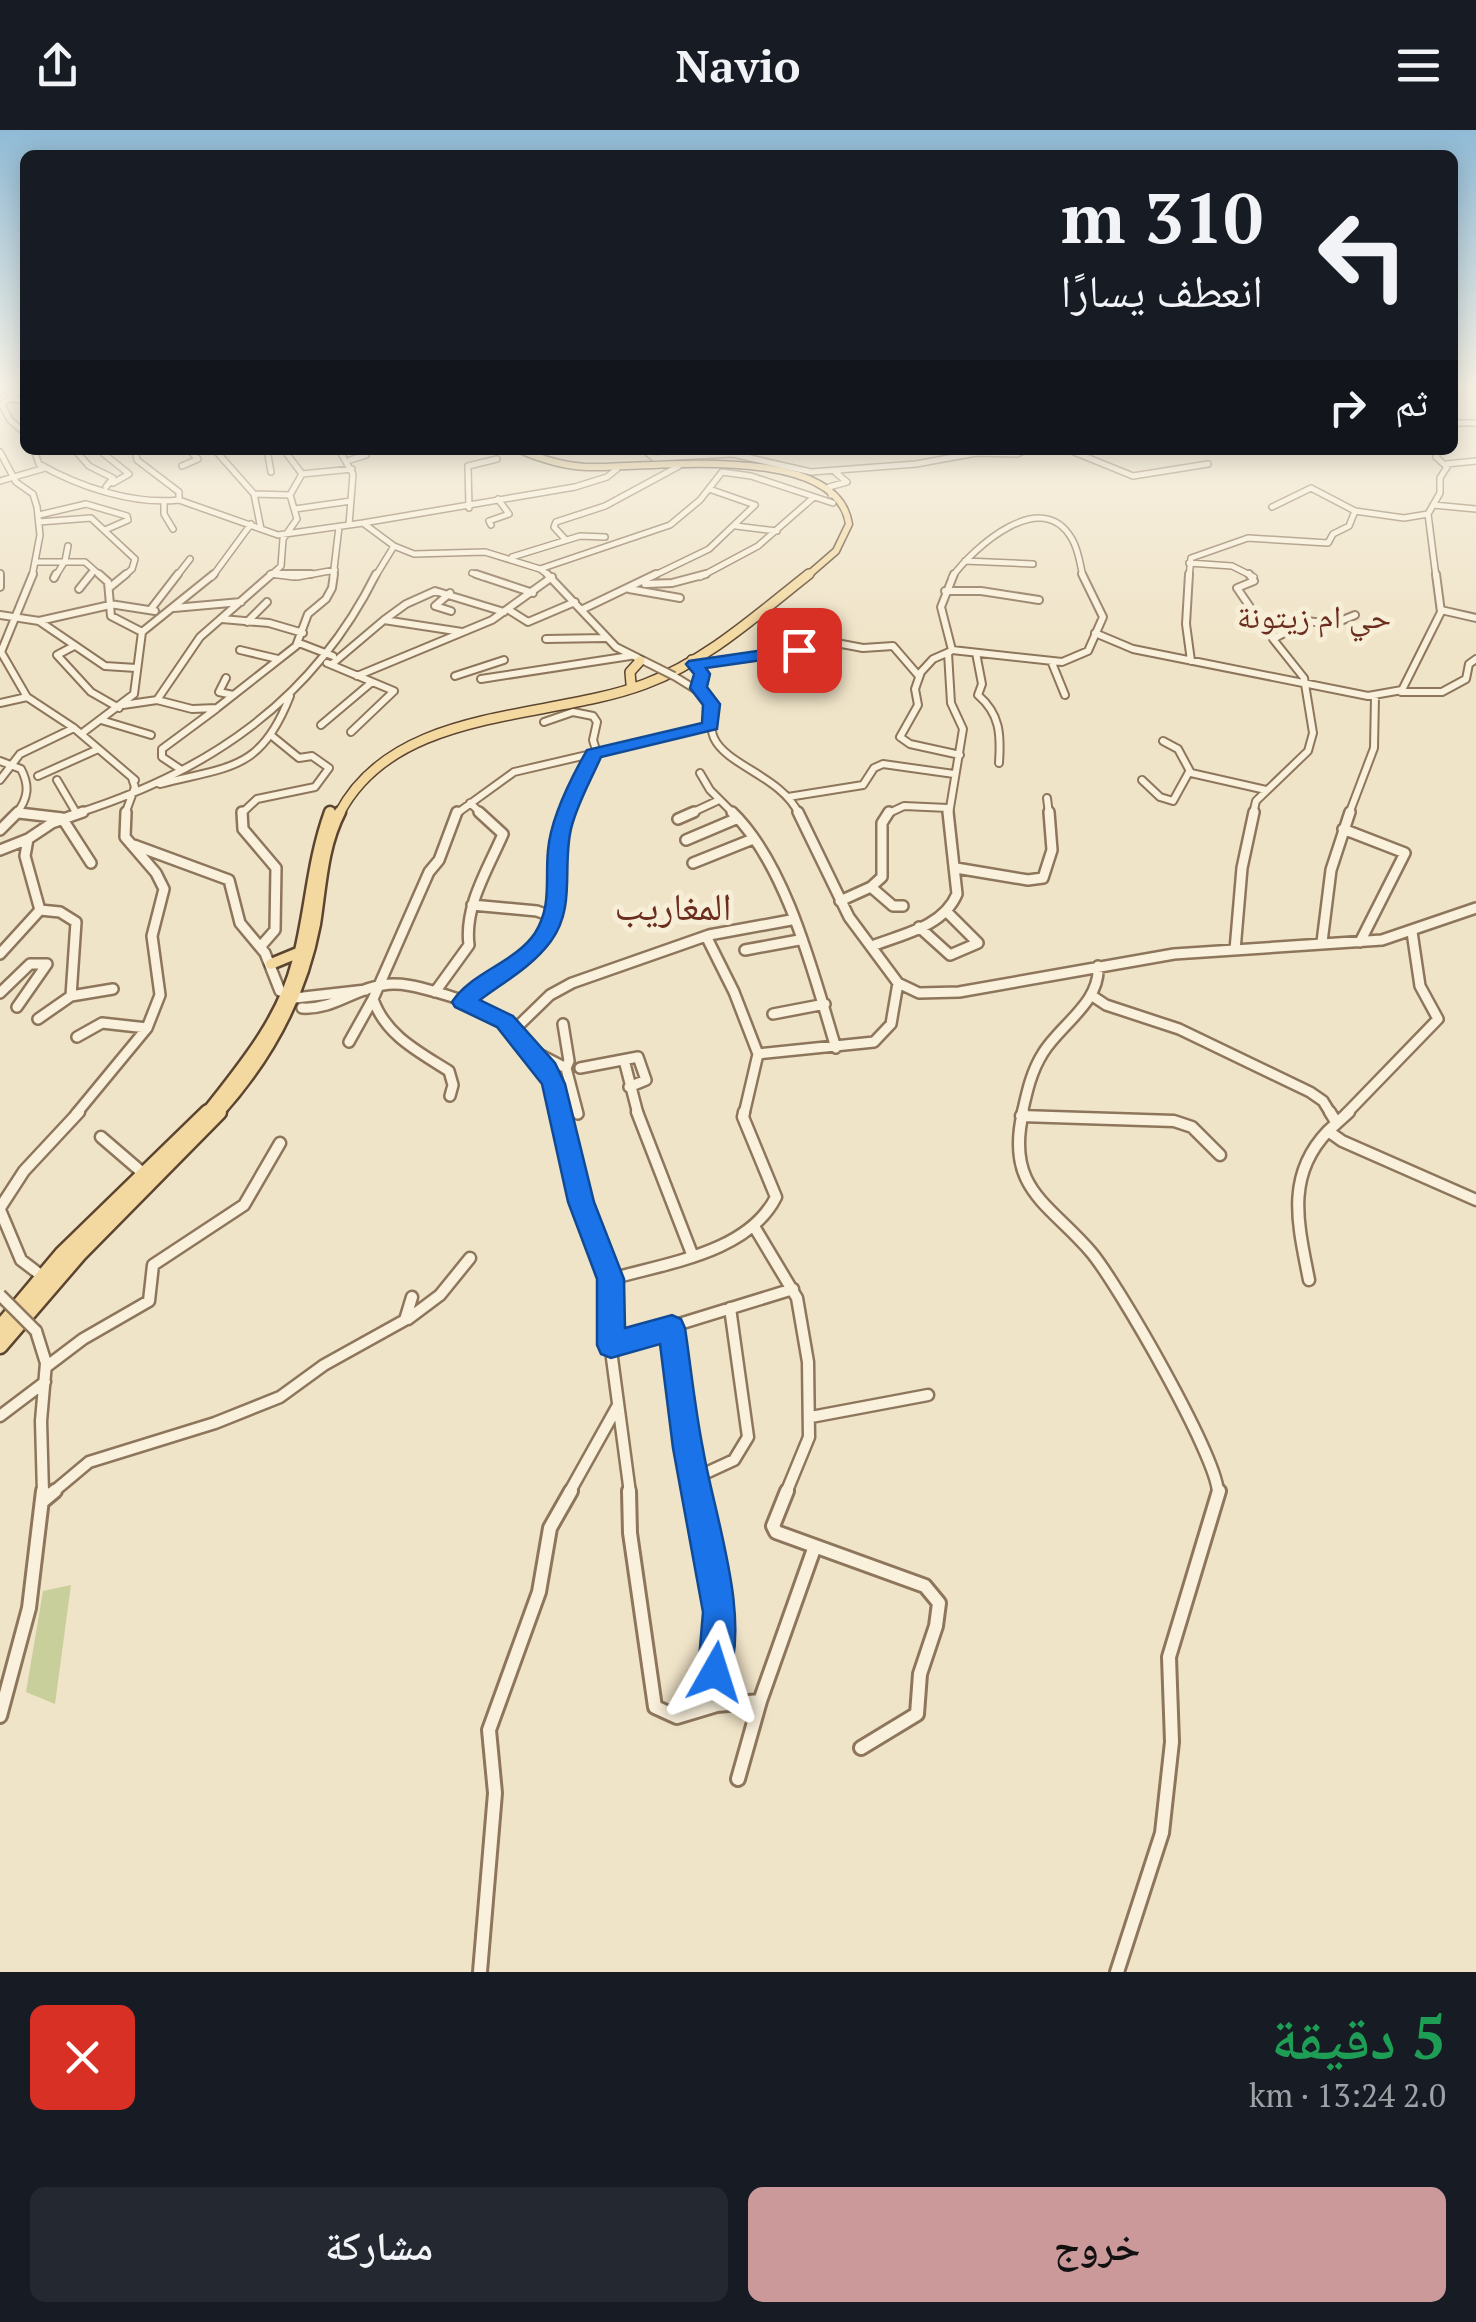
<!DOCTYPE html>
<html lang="ar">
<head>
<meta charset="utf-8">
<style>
  :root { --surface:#171b24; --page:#242831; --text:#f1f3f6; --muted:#9ea1a6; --accent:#cc999b }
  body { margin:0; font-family:"PT Serif","Noto Naskh Arabic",serif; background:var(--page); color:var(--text); direction:rtl; height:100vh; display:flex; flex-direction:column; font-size:38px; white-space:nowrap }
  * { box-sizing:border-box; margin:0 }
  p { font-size:32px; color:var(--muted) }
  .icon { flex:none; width:55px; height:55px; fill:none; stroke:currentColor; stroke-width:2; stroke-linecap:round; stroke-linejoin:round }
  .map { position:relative; height:1842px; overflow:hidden; direction:ltr }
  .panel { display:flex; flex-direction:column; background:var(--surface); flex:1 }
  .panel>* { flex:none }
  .banner { position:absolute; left:20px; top:20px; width:1438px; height:305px; border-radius:15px; box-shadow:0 5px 25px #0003; direction:rtl; background:#171b24; color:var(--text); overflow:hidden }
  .pin { position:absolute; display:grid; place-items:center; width:85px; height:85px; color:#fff; margin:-42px; border-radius:20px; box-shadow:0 5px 15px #0006 }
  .me { position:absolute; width:110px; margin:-55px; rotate:6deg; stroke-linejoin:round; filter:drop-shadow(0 0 8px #0008) }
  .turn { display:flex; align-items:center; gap:35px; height:210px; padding:0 30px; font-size:45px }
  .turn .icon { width:130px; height:130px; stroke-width:2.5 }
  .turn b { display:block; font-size:70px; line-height:85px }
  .then { display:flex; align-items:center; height:95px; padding:0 30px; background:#0003; gap:20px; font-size:38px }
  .round { display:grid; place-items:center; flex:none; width:105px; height:105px; border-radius:15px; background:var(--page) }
  .headline { display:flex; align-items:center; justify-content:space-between; height:170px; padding:0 30px }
  h1 { font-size:60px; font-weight:600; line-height:75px; color:#1e9e55 }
  .cta { display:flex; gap:20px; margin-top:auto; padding:20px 30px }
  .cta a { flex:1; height:115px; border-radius:15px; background:var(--accent); color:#111; font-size:40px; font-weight:600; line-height:115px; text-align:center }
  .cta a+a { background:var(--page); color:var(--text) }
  header { display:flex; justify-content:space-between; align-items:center; height:130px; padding:0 30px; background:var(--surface); font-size:45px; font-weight:600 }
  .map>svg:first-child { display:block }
  .green { fill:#c9cf9b }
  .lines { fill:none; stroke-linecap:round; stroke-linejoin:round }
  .minor-far4-casing { stroke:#8d765c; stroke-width:8 }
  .minor-far3-casing { stroke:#8d765c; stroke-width:10 }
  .minor-far2-casing { stroke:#8d765c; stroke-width:14 }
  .minor-far1-casing { stroke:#8d765c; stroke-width:15 }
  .minor-casing { stroke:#8d765c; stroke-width:18 }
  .major-far3-casing { stroke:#5b4430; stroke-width:9 }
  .major-far2-casing { stroke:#5b4430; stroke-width:12 }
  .major-far1-casing { stroke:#5b4430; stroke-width:15 }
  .major-casing { stroke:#5b4430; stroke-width:19 }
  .minor-far4 { stroke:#faf1dc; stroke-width:5 }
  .minor-far3 { stroke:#faf1dc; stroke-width:6 }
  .minor-far2 { stroke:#faf1dc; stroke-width:9 }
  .minor-far1 { stroke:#faf1dc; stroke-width:10 }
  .minor { stroke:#faf1dc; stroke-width:12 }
  .major-far3 { stroke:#f3d9a0; stroke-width:6 }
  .major-far2 { stroke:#f3d9a0; stroke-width:9 }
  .major-far1 { stroke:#f3d9a0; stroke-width:10 }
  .major { stroke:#f3d9a0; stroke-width:14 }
  .minor-bridge-far1-casing { stroke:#8d765c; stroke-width:10; stroke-linecap:butt }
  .minor-bridge-casing { stroke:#8d765c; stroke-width:15; stroke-linecap:butt }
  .minor-bridge-far1 { stroke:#faf1dc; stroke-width:6 }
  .minor-bridge { stroke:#faf1dc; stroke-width:10 }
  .route { fill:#1a73e8; stroke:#114b97; stroke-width:2.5 }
  .labels { text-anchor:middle; stroke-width:10; stroke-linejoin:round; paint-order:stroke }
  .far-neighbourhood-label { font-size:32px; fill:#6b2e1e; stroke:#f7eed8 }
  .neighbourhood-label { font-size:38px; fill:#6b2e1e; stroke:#f7eed8 }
</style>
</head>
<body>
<header><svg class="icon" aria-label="menu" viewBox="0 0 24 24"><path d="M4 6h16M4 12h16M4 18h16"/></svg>Navio<svg class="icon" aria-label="share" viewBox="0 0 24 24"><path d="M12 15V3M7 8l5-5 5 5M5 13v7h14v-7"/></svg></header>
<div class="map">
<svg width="1476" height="1842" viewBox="0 0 1476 1842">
  <rect width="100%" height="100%" fill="#f0e4c8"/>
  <!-- green -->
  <path class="green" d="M71 1455 55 1574 26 1562 43 1461Z"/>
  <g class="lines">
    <defs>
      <path id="minor-far4" d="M0 262 6 258
        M10 267 25 259
        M25 270 8 269 2 275 10 290 25 303
        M1452 293H1476
        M34 320 39 334C79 357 134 375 179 370V362L137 330 135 320
        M75 320 89 336 113 348 106 357
        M99 320 129 344 113 353
        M215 320 254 364 261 399
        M267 320 271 342
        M339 320 353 344 349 395
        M644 320 654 328 733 324 811 342 916 334 976 323 1017 324 1026 320
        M1069 320 1133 346 1208 334
        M0 322 16 352 33 364 37 377 40 405 32 447
        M350 330 366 325V320
        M1446 334 1476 331
        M182 336 198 329 189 320
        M302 344 352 339
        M0 351 45 338
        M254 364 290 365
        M831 365 829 357 847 352 836 343 839 341
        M179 370 278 405 363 393 394 416 414 424 485 422 540 439 551 447
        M164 373V384L173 399
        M1433 375 1476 379
        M1272 377 1311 358 1355 381
        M469 378 468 336 497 329
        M295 379 351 371
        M39 385 86 374 127 386 128 390 105 400
        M39 392 91 388 135 429 132 439 123 447
        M363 393 575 357 607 347 617 339
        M491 395 489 391 509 384 498 369
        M736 396 777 401
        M565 409 554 397 556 392 605 376 679 336
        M512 427 580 406 605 407
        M965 431 1033 434
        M38 432H85L102 447
        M1189 433 1232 436 1254 447
        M540 439 670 395 700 370 722 342 751 346 833 373
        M0 443V447
        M472 443 483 447
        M270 444 294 447
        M55 447 65 431 68 416
        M89 447 94 440
        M176 447 190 429
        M212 447 251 394
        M269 447 281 436 283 409 297 389 290 365 302 344 287 324 290 320
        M297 447 335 440
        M333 447 339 397
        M375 447 394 416
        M651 447 709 419 755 375 709 359
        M700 447 758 416 814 367
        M952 447C974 417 1042 356 1072 409 1079 421 1080 434 1083 447
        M1189 447 1191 428 1248 408 1328 413 1333 404 1349 396 1355 381 1404 388 1428 384
        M1436 447 1428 384 1440 363V348L1447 337 1436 327 1439 320"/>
      <path id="minor-far3" d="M0 444V457
        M33 444 1 522 27 567 74 598 135 650
        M99 444 108 452 111 486 142 502
        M272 444H311
        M476 444 533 463
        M547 444 616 517 658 538
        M1189 444 1186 494 1191 531
        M1249 444 1254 451 1237 458 1250 477
        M54 448 56 444
        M645 454 672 453 706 444
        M109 458 126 444
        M79 459 91 444
        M629 459 680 468
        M945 461H981L1039 470
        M450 463 435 476 451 481
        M110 474 155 481
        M174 478 241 472
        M151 479 178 444
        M509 480 528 492 575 472
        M581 480 656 444
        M1441 480 1476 488
        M0 485 39 491 105 536 136 538
        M222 489 269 493 303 503
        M384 490 406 474 435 461 504 482
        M39 491 110 475
        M247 492 267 472
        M1095 503 1133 519 1368 566 1402 560 1441 482 1436 444
        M546 509 606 508
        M299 513 333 526
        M74 516 57 525 91 562 119 578
        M240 520 278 529
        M952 520 1062 532 1088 521 1103 487 1082 444
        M952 520 941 477 954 444
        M949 522 933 529 921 542 915 559 918 575 900 607 910 614 960 625
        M976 523 982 554 978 565C1000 584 1001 604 999 633
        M327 533 394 561 351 602
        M1052 533 1065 565
        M332 534 384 490 462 502
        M695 534 786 523 831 512 863 518 893 516 918 545
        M357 546 492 490 552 447
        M455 546 504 530
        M674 546 708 567C710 579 709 597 714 608 727 636 781 646 799 684
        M226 548 219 562 233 565
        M481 549 630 526
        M1401 562H1442L1466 549 1469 534 1476 529
        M157 570 192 579 217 578 296 516 308 484 326 469 332 458 334 444
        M0 573 27 567
        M123 575 157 570 200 507 272 444
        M101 590 151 605
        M544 592 573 582 593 586 597 592 593 610 597 623
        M321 595 372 552
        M81 604 134 564 142 502 214 444
        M1163 611 1178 619 1191 643 1266 660
        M0 631 21 639C30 656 28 669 16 684
        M180 639 162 627V619L216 579
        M700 643 710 660 734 684
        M38 646 96 620
        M0 650 20 624 74 598
        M57 650 77 684
        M1142 650 1160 667 1173 671 1189 642
        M160 654C230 636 261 641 290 566
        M788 667 863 655 874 638 883 634 954 644
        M1047 668 1049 684
        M470 673 482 684
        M19 683 28 684
        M75 684C208 642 313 571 376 444
        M125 684 135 657 132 648
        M241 684 257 669 315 657 329 638 312 626 299 628 272 606
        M456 684 514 642 711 596
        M566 684 594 624
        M689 684 717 671
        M887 684 904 676 948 678
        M949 684 963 599 951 573 948 523 952 520
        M1253 684 1256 671 1308 621 1313 603 1304 548 1273 509 1306 491 1333 494 1355 485
        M1349 684 1374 618 1375 566"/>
      <path id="minor-far2" d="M242 682 243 699 276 738 275 800 261 816
        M732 682C787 735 814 846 836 918
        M798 682 849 787 898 853 919 863 959 862 1174 824 1382 810 1476 778
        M19 683 62 688 91 733
        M678 689 694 682
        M1343 699 1405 723 1360 812
        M0 700 18 682
        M686 710 738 688
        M134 715 229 750 240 793 265 823 280 861
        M0 720 28 709
        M693 733 753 709
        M956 738 1028 750 1043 748 1052 720 1049 682
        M871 757 893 776H903
        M840 771 871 757 882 747V693L889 682
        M472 775 537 781 553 787
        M919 797 950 825 978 813 948 783
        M706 806 734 862 758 924
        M1322 812 1331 740 1350 682
        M872 816C903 804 943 797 957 764L948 682
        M745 820 799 810
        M1235 820 1242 738 1254 682
        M0 824 40 780 25 726 28 709 52 693 83 682
        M435 862 469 815C464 776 488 739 503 704L479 682
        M0 863 30 834H47L17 877
        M1091 865 1106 875 1179 899 1310 962 1323 971 1331 984
        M71 866 113 859
        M295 868 366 860
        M463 872C502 843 552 820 557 766 559 736 558 710 567 682
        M302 878C333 880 353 859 383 855 400 852 419 857 436 862 503 880 545 915 561 984
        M773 884 825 874
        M38 889 71 866 76 792 60 782 40 780
        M563 894 569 931 566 938 578 984
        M514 900 550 865 572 853 709 805 791 790
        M77 907 102 893 147 898
        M349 912 373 869
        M533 921 566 938
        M624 930 638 984
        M580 938 638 927 646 950 629 957
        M450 966 453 955 449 941C419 922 385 905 373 869L429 742 439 730 457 682
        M76 984 147 898 160 865 152 806 164 759 156 743 125 707 126 682
        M744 984 758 924 874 912 891 894 898 853
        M1022 984C1027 962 1031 942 1043 923 1060 895 1101 872 1098 836
        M1346 984 1438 889 1420 856 1412 802"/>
      <path id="minor-far1" d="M560 982 581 1072 611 1149C666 1133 748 1123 776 1067L743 987 744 982
        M637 982 692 1124
        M1023 982C1005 1059 1049 1073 1091 1122 1118 1154 1218 1328 1218 1363
        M1330 982 1336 992
        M1349 982 1328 1001 1342 1011 1476 1070
        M1021 986 1174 991 1192 997 1220 1025
        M101 1007 144 1044
        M0 1078 24 1041 79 982
        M0 1080 21 1130 42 1146
        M755 1098 797 1168 808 1232 809 1307 786 1363
        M611 1149 612 1228 630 1363
        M1309 1150C1298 1094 1285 1046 1328 1001
        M408 1189 440 1165 470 1128
        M671 1198 697 1363
        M36 1201 46 1233 41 1291 43 1363
        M611 1215 793 1159
        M46 1237 83 1209 149 1171 153 1135 244 1075 280 1013
        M0 1286 45 1252
        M811 1287 928 1265
        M695 1348 734 1330 748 1307 730 1178
        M52 1363 89 1332 215 1293 280 1267 324 1235 405 1190 412 1167
        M569 1363 617 1277"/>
      <path id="minor" d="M629 1361 630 1403 655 1577 677 1587 717 1575 760 1571
        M696 1361 719 1482 711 1575
        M787 1361 773 1396 776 1402 925 1456 939 1473 936 1496 920 1544 917 1584 861 1618
        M43 1371 55 1361
        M0 1586 29 1478 43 1361
        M738 1649 760 1571 815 1416
        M480 1842 495 1663 489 1600 539 1462 550 1398 571 1361
        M1117 1842 1162 1703 1172 1612 1169 1527 1219 1361"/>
      <path id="major-far3" d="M520 320C541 329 563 336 587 337 646 339 836 310 849 394L836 421 806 447"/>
      <path id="major-far2" d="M692 530 702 544 698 558
        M631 554 630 542 640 531
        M339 684C395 576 547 591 645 554 707 531 758 484 809 444"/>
      <path id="major-far1" d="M271 834 300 822
        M206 984C242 938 282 891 297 833 311 781 311 735 330 682
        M217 984C267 929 301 868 315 794 321 756 322 717 340 682"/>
      <path id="major" d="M0 1198 62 1124 208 982
        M0 1216 80 1123 219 982"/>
    </defs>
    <!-- minor-far4 casing -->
    <use href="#minor-far4" class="minor-far4-casing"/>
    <!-- minor-far3 casing -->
    <use href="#minor-far3" class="minor-far3-casing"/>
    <!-- minor-far2 casing -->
    <use href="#minor-far2" class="minor-far2-casing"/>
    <!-- minor-far1 casing -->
    <use href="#minor-far1" class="minor-far1-casing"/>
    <!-- minor casing -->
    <use href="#minor" class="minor-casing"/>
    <!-- major-far3 casing -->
    <use href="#major-far3" class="major-far3-casing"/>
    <!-- major-far2 casing -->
    <use href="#major-far2" class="major-far2-casing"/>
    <!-- major-far1 casing -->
    <use href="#major-far1" class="major-far1-casing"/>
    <!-- major casing -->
    <use href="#major" class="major-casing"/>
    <!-- minor-far4 -->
    <use href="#minor-far4" class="minor-far4"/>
    <!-- minor-far3 -->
    <use href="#minor-far3" class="minor-far3"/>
    <!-- minor-far2 -->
    <use href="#minor-far2" class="minor-far2"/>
    <!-- minor-far1 -->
    <use href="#minor-far1" class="minor-far1"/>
    <!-- minor -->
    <use href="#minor" class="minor"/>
    <!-- major-far3 -->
    <use href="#major-far3" class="major-far3"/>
    <!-- major-far2 -->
    <use href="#major-far2" class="major-far2"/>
    <!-- major-far1 -->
    <use href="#major-far1" class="major-far1"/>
    <!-- major -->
    <use href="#major" class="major"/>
    <defs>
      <path id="minor-bridge-far1" d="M658 538 674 546"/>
      <path id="minor-bridge" d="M0 1165 36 1201"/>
    </defs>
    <!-- minor-bridge-far1 casing -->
    <use href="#minor-bridge-far1" class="minor-bridge-far1-casing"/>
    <!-- minor-bridge casing -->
    <use href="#minor-bridge" class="minor-bridge-casing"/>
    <!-- minor-bridge-far1 -->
    <use href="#minor-bridge-far1" class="minor-bridge-far1"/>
    <!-- minor-bridge -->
    <use href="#minor-bridge" class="minor-bridge"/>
  </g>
  <!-- sky -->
  <linearGradient id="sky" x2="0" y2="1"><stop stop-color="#8fbad6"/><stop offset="0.5" stop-color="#f8f3e6"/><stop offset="1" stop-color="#f8f3e6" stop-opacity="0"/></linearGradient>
  <rect width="1476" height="516" fill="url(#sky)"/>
  <!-- route -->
  <path class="route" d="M799 515 807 520 805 524 706 538 710 544 707 557 720 574 717 599 601 627C591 650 577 674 571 699 562 737 576 777 551 811 533 836 504 852 480 870L513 886 555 933 565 954 594 1072 624 1149 625 1198 672 1185 681 1189 685 1198C691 1238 695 1279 703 1319 714 1385 753 1491 726 1554L715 1559 703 1554 698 1542 703 1482 673 1318 660 1214 611 1228 601 1224 597 1215V1149L568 1072 542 954 497 897 455 877 452 872C471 842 515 833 535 803 552 776 545 750 548 720 551 687 571 648 587 620L702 593 703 575 690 558 694 544 686 534 689 531Z"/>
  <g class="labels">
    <!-- far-neighbourhood labels -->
    <g class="far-neighbourhood-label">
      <text x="1314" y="498">حي ام زيتونة</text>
    </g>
    <!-- neighbourhood labels -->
    <g class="neighbourhood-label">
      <text x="673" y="790">المغاريب</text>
    </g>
  </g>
</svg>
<div class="pin" style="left:799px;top:520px;background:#d93025"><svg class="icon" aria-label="arrive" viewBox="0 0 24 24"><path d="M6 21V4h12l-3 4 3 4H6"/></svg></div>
<svg class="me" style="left:715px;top:1542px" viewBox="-20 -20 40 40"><path d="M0-17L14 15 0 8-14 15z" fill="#1a73e8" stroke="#fff" stroke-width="4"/></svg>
<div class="banner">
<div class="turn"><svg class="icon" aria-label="left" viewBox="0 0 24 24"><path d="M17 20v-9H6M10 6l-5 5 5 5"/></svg><div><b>310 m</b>انعطف يسارًا</div></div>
<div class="then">ثم<svg class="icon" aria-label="right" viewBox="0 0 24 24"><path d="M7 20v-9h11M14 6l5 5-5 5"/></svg></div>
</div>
</div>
<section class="panel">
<div class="headline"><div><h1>5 دقيقة</h1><p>2.0 km · 13:24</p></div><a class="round" style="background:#d93025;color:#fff"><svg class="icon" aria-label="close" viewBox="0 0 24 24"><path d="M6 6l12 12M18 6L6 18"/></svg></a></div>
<div class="cta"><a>خروج</a><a>مشاركة</a></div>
</section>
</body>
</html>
